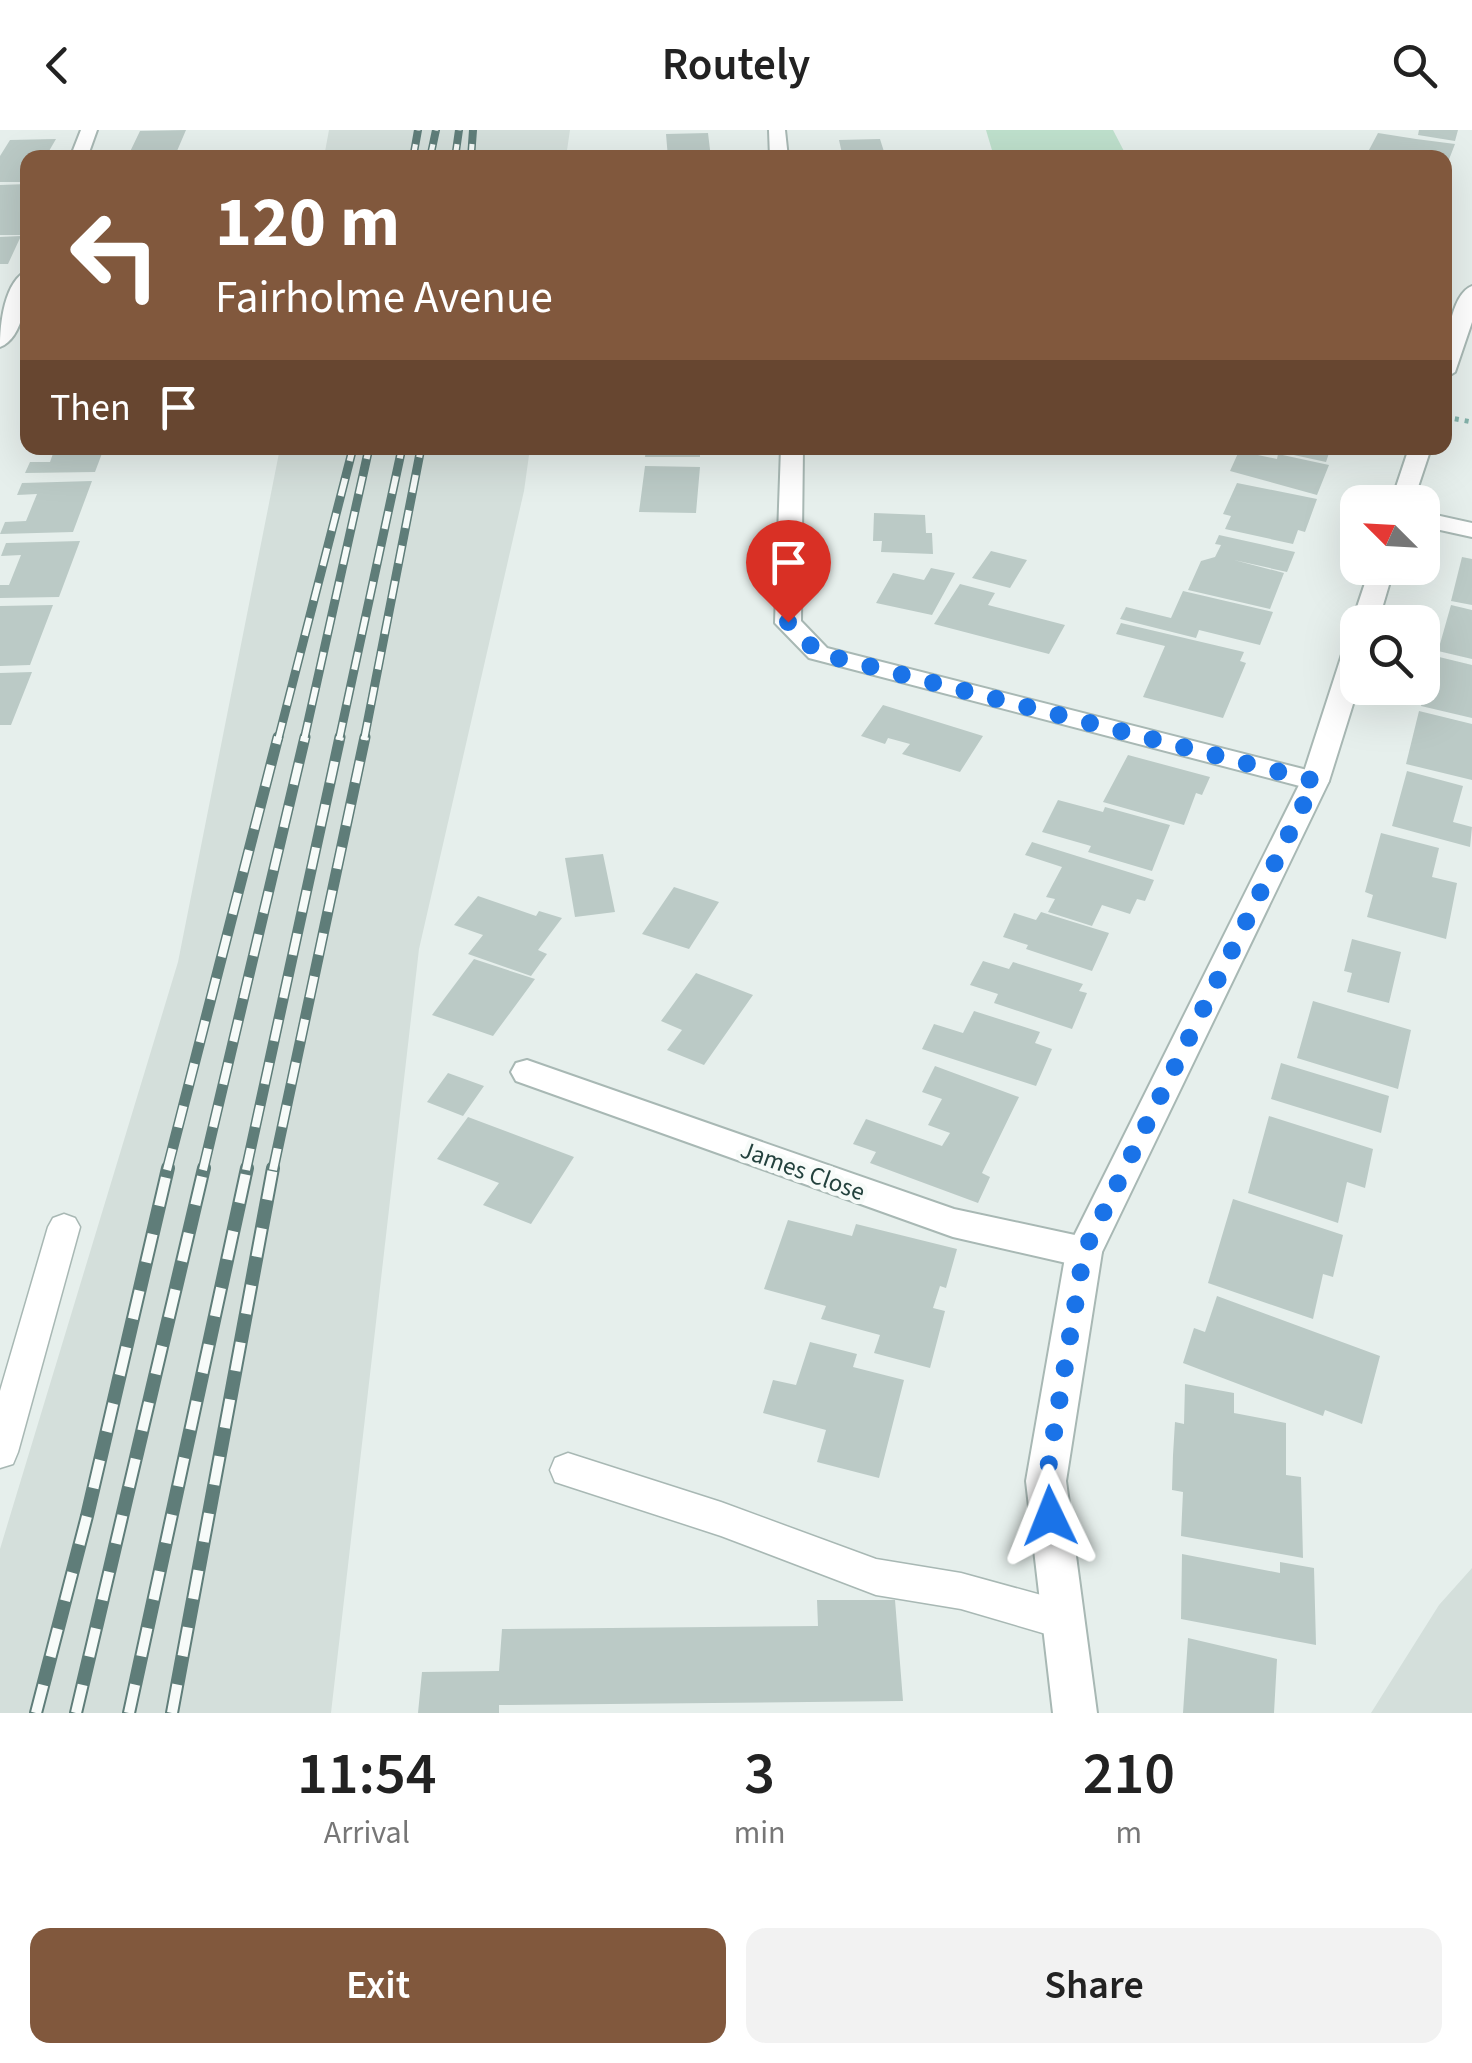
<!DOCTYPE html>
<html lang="en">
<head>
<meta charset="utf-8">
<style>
  :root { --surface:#fff; --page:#f2f2f2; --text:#222; --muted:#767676; --accent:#81583d }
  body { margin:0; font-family:"Source Sans 3",sans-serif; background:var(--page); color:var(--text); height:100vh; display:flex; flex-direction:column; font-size:38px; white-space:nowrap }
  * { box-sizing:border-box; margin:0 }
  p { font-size:32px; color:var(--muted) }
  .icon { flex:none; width:55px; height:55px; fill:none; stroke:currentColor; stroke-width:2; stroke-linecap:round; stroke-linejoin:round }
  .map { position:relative; height:1583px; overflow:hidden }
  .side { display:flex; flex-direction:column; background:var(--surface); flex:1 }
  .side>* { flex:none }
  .guide { position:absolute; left:20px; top:20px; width:1432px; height:305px; border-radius:20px; box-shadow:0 10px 40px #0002; background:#81583d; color:#fff; overflow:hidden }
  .needle { width:65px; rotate:294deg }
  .fabs { position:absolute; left:1340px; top:355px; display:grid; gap:20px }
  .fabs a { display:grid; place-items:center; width:100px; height:100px; border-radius:20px; background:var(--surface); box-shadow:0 10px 40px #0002; font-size:50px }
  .pin { position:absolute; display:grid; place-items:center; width:85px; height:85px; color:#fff; margin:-102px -42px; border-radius:50% 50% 50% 0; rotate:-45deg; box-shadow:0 0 10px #0007 }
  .pin .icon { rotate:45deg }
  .me { position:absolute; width:110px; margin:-55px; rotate:358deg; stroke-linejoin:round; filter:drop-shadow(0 0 8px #0008) }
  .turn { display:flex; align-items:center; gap:35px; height:210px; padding:0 30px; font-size:45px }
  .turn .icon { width:130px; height:130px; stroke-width:2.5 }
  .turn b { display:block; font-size:70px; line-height:85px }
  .then { display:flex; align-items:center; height:95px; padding:0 30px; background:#0003; gap:20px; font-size:38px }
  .eta { display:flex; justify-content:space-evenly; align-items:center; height:170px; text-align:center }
  .eta b { font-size:60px; font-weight:600; line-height:70px }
  .action { display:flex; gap:20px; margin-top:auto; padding:20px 30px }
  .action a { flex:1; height:115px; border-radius:20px; background:var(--accent); color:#fff; font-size:40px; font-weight:600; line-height:115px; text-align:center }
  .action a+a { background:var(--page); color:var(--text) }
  header { display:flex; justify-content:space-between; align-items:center; height:130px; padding:0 30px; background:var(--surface); font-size:45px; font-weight:600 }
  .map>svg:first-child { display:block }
  .built { fill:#d4dfdb }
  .green { fill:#bee0cc }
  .building { fill:#bbcac6 }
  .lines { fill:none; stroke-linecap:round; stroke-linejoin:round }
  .service-casing { stroke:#a8b8b4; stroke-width:3 }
  .minor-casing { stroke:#a8b8b4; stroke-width:4 }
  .tertiary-casing { stroke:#a8b8b4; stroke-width:4 }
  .path { stroke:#85b3ab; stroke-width:5; stroke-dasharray:4 6; stroke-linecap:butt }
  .service { fill:#fff; fill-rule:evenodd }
  .minor { fill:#fff; fill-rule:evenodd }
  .tertiary { fill:#fff; fill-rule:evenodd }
  .rail-far3-casing { stroke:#5f7d79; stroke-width:8 }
  .rail-far2-casing { stroke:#5f7d79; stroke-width:9 }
  .rail-far1-casing { stroke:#5f7d79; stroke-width:11 }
  .rail-casing { stroke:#5f7d79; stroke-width:14 }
  .rail-far3 { stroke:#f7fbf9; stroke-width:5; stroke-dasharray:14; stroke-linecap:butt }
  .rail-far2 { stroke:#f7fbf9; stroke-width:6; stroke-dasharray:18; stroke-linecap:butt }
  .rail-far1 { stroke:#f7fbf9; stroke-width:8; stroke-dasharray:22; stroke-linecap:butt }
  .rail { stroke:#f7fbf9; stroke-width:10; stroke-dasharray:29; stroke-linecap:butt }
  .route { stroke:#1a73e8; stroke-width:18; stroke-dasharray:0 32.4 }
  .labels { text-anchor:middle; stroke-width:9; stroke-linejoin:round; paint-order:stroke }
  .street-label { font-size:25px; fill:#24423e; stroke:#f7fbf9 }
</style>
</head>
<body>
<header><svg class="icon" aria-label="back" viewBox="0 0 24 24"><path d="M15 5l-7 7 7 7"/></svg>Routely<svg class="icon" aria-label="search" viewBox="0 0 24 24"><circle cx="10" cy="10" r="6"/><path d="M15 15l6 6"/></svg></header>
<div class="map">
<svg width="1472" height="1583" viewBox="0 0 1472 1583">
  <rect width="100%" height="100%" fill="#e6efec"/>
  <!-- built -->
  <path class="built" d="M329 0H570L566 27H324Z
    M280 318H530L524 361 419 819 331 1583H0V1419L178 832Z
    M1472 1438V1583H1371L1439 1475Z"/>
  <!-- green -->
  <path class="green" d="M986 0H1113L1127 27H994Z"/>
  <!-- building -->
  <path class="building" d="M186 0 174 28H127L140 1Z
    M1419 0H1458L1455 11 1418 5Z
    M708 3 711 28H668L666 4Z
    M1378 3 1416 9 1455 14 1448 32 1445 28 1369 20Z
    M56 9 45 28H28V52H0V26L10 10Z
    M880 9 886 28H843L839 10Z
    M28 54V93L22 105H0V55Z
    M21 106 8 134H0V107Z
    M55 318H104L95 342 25 343 30 332H50Z
    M646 318H700V327H645Z
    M1282 318H1340L1337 324 1329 323 1326 332 1280 322Z
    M1239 321 1277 329 1278 324 1329 335 1317 365 1230 341Z
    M645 336 700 337 696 383 639 382Z
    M92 351 73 402 0 404 5 392 26 391 37 364 17 365 22 353Z
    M1237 353 1317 369 1305 402 1298 400 1293 414 1225 399 1231 386 1223 384Z
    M874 383 925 385 926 403H932L933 424 881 422 882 411H873Z
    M1219 405 1295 422 1287 442 1234 430 1284 443 1270 479 1188 460 1201 431 1215 427 1221 415 1215 414Z
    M80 411 59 467 0 468V455H9L21 425 1 426 6 413Z
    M991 421 1027 430 1010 458 972 448Z
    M1462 427 1472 429V475L1451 471Z
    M931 438 955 443 932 485 876 473 893 443 924 450Z
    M960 454 995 463 988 475 1065 495 1049 524 934 494Z
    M1183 461 1273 482 1260 515 1199 500 1196 508 1120 489 1126 477 1171 488Z
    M53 475 30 535 0 536V476Z
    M1451 475 1472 480V529L1438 521Z
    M1121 493 1244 522 1240 531 1246 533 1223 588 1143 567 1165 516 1116 504Z
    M1435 526 1472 535V588L1421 576Z
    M32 542 11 595H0V543Z
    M883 575 983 606 960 642 902 624 910 614 888 608 885 614 861 606Z
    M1419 581 1472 594V650L1406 634Z
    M1128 625 1210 647 1202 665 1196 663 1184 695 1103 672Z
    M1407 641 1463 656 1453 692 1472 697 1470 717 1392 696Z
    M1058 670 1103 682 1105 677 1170 695 1152 741 1088 722 1091 716 1042 702Z
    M1381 703 1439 718 1432 747 1457 753 1446 809 1367 787 1373 765 1365 762Z
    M1032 712 1154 750 1145 771 1137 769 1130 784 1102 775 1092 796 1048 782 1055 769 1046 767 1062 737 1025 725Z
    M603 724 615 782 575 787 565 728Z
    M674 757 719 772 689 819 642 804Z
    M478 766 536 786 539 781 562 788 538 820 547 824 531 846 468 824 483 805 454 795Z
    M1041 782 1109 803 1092 841 1026 819 1028 815 1003 807 1014 783 1036 790Z
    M1352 809 1401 822 1389 873 1347 862 1352 843 1344 841Z
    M474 829 535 849 493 906 432 885Z
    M983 831 1009 839 1013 832 1083 854 1079 861 1087 863 1072 899 994 873 998 864 970 855Z
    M696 843 753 865 704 935 667 920 682 900 661 891Z
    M1313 871 1411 900 1398 959 1297 928Z
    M974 881 1040 902 1035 913 1052 919 1036 956 922 919 934 894 963 903Z
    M1281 933 1389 966 1381 1003 1271 969Z
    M935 936 1019 967 982 1043 990 1047 978 1073 870 1033 876 1022 853 1014 866 989 942 1016 950 1003 928 995 942 969 922 962Z
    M448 943 484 956 463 986 427 972Z
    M1269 986 1373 1019 1365 1058 1347 1052 1338 1093 1248 1063Z
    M468 987 574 1027 531 1094 483 1075 499 1053 437 1029Z
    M1233 1069 1343 1105 1333 1147 1323 1144 1313 1189 1208 1153Z
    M788 1090 852 1106 856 1094 957 1119 946 1158 940 1156 933 1178 945 1181 930 1238 874 1223 880 1205 821 1189 826 1176 764 1159Z
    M1217 1166 1380 1226 1362 1294 1325 1280 1323 1286 1183 1233 1194 1198 1205 1202Z
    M810 1212 857 1224 853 1237 904 1250 879 1348 817 1332 826 1300 763 1283 773 1250 796 1255Z
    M1185 1254 1234 1263V1283L1286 1293V1345L1301 1347 1303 1428 1181 1406 1183 1362 1172 1360 1173 1325 1175 1292 1184 1294Z
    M1182 1424 1280 1443V1432L1314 1438 1316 1515 1181 1489Z
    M817 1470H895L903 1571 499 1575V1583H418L422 1542 499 1541 502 1499 818 1496Z
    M1188 1508 1277 1529 1274 1583H1183Z"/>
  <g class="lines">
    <defs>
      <path id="service" d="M64 1084 75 1088 80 1097 18 1322 13 1334 0 1338V1261L48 1097 53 1088Z
        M568 1323 721 1372 876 1429 961 1443 1063 1471 1076 1477 1082 1490 1076 1503 1063 1509 961 1479 876 1465 721 1406 555 1352 550 1340 555 1328Z"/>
      <path id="minor" d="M81 0H97L87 28H70Z
        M769 0H785L788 28H770Z
        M28 140C28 163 24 208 0 217 0 194 4 151 28 140Z
        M781 318H803L801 491 827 518 1315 642 1325 645 1329 651 1325 657 1315 660 809 528 775 493Z
        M1422 382 1472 393V407L1422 396Z
        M527 930 954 1079 1084 1107 1097 1112 1102 1122 1097 1132 1084 1137 953 1107 516 951 511 942 516 933Z"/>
      <path id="tertiary" d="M1472 156V192L1455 242 1445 248C1445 226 1448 165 1472 156Z
        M1409 318H1431L1413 372H1391Z
        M1370 438H1394L1378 492H1358V498L1352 492Z
        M1358 508V558L1329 651 1102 1122 1066 1351 1097 1583H1053L1026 1351 1066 1122 1301 651 1345 515Z"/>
    </defs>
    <!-- service casing -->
    <use href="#service" class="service-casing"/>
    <!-- minor casing -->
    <use href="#minor" class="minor-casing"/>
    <!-- tertiary casing -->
    <use href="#tertiary" class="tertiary-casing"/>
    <!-- path -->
    <path class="path" d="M1445 287 1472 292"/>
    <!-- service -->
    <use href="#service" class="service"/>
    <!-- minor -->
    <use href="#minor" class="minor"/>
    <!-- tertiary -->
    <use href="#tertiary" class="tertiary"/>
    <defs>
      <path id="rail-far3" d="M413 28 418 0
        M430 28 436 0
        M455 28 459 0
        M471 28 473 0"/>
      <path id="rail-far2" d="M278 610 353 318
        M304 610 369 318
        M339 610 402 318
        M364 610 421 318"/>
      <path id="rail-far1" d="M167 1040 278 607
        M203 1040 305 607
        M246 1040 340 607
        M273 1040 365 607"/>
      <path id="rail" d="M36 1583 87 1386 168 1038
        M76 1583 204 1038
        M129 1583 247 1038
        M172 1583 273 1038"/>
    </defs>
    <!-- rail-far3 casing -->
    <use href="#rail-far3" class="rail-far3-casing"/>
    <!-- rail-far2 casing -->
    <use href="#rail-far2" class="rail-far2-casing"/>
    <!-- rail-far1 casing -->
    <use href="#rail-far1" class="rail-far1-casing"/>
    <!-- rail casing -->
    <use href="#rail" class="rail-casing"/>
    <!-- rail-far3 -->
    <use href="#rail-far3" class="rail-far3"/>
    <!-- rail-far2 -->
    <use href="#rail-far2" class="rail-far2"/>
    <!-- rail-far1 -->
    <use href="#rail-far1" class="rail-far1"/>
    <!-- rail -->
    <use href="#rail" class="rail"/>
  </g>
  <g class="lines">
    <!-- route -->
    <path class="route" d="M788 492 818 523 1315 651 1084 1122 1046 1351 1050 1386"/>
  </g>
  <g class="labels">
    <!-- street labels -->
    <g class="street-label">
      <text transform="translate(803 1040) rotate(20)" y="9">James Close</text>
    </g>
  </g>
</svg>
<div class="fabs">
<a><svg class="needle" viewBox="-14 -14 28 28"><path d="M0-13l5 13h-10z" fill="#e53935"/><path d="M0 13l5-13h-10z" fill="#767676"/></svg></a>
<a><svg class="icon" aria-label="search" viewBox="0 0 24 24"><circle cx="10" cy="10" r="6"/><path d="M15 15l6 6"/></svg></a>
</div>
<div class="pin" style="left:788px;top:492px;background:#d93025"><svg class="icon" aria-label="arrive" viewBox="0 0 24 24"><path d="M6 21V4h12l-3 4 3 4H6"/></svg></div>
<svg class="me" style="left:1050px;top:1386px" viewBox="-20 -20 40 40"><path d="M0-17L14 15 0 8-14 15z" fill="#1a73e8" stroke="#fff" stroke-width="4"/></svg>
<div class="guide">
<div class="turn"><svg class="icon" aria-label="left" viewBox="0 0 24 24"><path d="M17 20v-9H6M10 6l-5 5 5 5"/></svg><div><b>120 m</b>Fairholme Avenue</div></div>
<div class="then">Then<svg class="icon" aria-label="arrive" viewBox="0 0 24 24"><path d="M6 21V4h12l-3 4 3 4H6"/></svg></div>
</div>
</div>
<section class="side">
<div class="eta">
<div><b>11:54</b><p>Arrival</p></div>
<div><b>3</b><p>min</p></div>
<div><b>210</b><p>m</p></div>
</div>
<div class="action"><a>Exit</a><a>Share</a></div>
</section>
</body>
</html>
